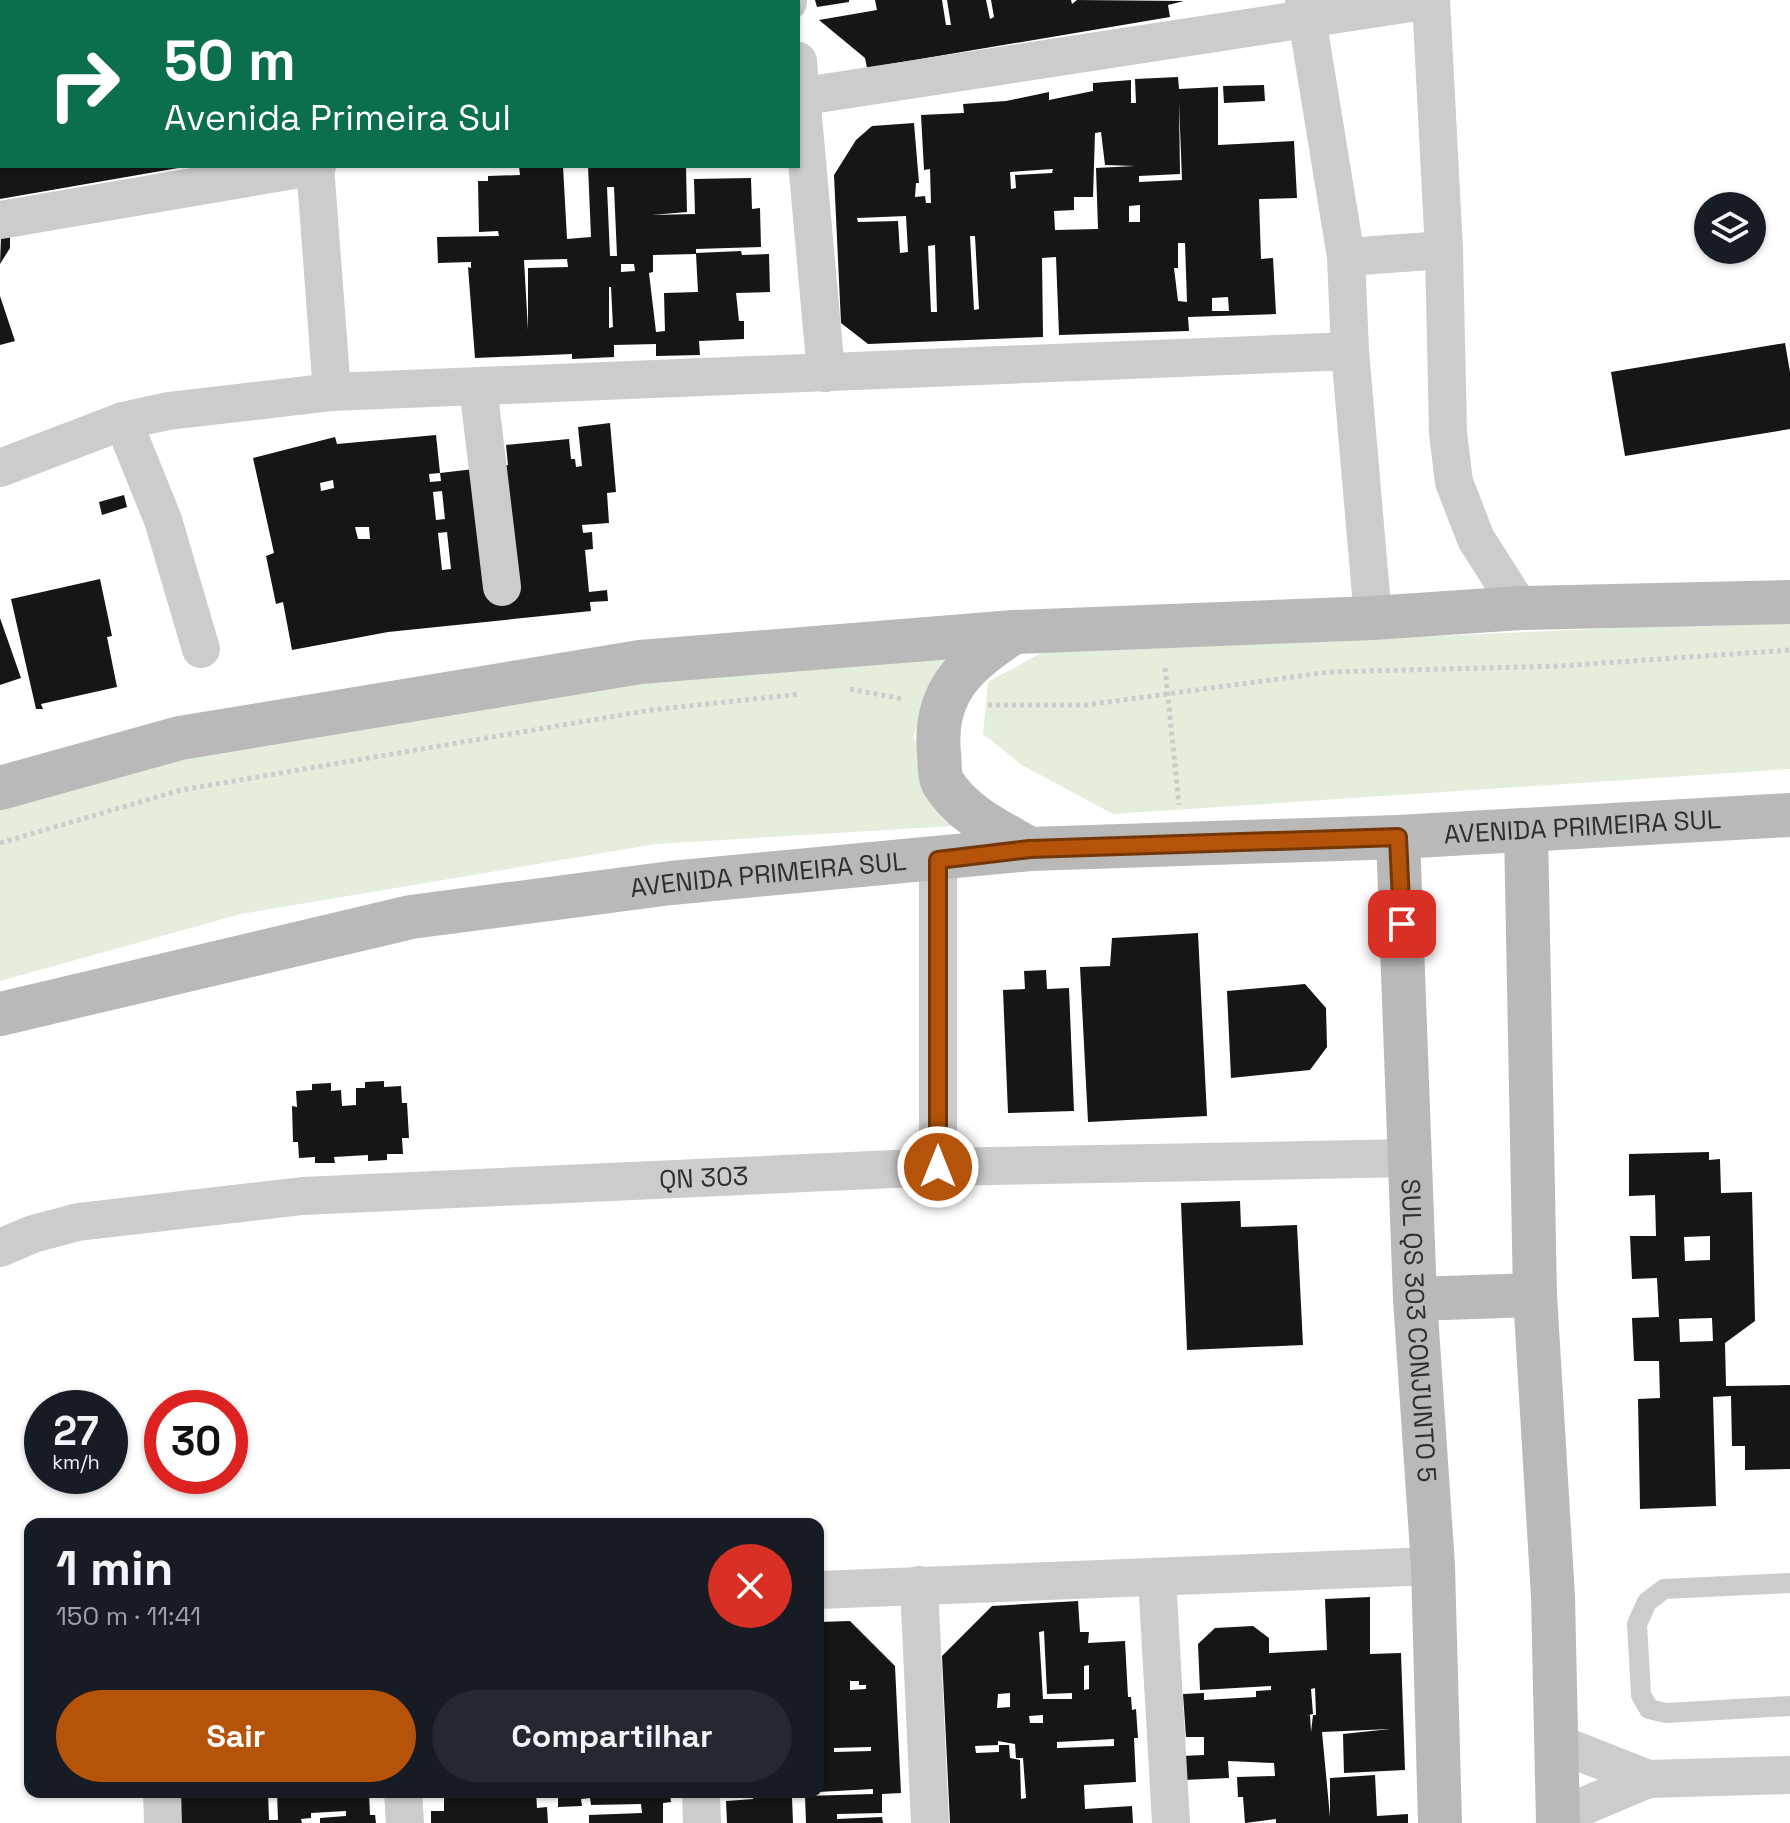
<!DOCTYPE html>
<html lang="pt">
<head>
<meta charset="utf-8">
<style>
  :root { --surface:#171b24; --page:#242831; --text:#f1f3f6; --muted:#9ea1a6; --accent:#b45309 }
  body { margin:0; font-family:"Space Grotesk",sans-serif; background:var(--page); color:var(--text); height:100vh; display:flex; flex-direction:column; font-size:30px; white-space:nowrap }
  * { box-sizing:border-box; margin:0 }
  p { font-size:26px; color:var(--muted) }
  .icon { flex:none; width:44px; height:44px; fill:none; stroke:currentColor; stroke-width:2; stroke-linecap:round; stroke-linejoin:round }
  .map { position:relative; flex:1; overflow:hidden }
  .details { position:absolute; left:24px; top:1518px; width:800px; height:280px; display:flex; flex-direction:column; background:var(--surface); border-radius:16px; box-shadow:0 2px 6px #0004 }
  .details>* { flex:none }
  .top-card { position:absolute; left:0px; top:0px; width:800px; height:168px; box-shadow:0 2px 6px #0004; background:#0b6e4f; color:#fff; overflow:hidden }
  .fabs { position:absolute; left:1694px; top:192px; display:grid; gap:16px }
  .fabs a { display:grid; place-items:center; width:72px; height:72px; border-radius:50%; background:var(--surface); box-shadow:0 2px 6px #0004; font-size:40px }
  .speed { position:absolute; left:24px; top:1390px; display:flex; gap:16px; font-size:40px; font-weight:700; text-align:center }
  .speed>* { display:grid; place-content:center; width:104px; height:104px; border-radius:50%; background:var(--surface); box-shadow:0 2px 6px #0004; line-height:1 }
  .speed small { font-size:20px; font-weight:400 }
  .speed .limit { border:12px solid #d22; background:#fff; color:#111 }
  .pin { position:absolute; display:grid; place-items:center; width:68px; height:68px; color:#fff; margin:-34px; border-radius:16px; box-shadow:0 4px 12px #0006 }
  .me { position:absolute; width:88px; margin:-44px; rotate:0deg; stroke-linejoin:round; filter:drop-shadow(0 0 6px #0008) }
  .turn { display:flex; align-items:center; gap:28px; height:168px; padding:0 32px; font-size:36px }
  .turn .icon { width:104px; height:104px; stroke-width:2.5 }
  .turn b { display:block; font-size:56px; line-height:68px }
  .round { display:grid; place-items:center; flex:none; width:84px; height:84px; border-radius:42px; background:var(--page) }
  .head { display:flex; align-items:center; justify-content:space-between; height:136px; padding:0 32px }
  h1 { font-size:48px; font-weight:700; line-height:60px }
  .button { display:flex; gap:16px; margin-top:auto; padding:16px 32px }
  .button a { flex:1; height:92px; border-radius:48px; background:var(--accent); color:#fff; font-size:32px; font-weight:700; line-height:92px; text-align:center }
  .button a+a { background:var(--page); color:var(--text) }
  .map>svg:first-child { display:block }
  .green { fill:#e5eddd }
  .building { fill:#161616; fill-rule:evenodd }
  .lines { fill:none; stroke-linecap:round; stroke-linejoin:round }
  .path { stroke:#ccc; stroke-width:5; stroke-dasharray:4 4; stroke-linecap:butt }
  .lane { stroke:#ccc; stroke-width:20 }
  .street { stroke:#ccc; stroke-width:38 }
  .secondary { stroke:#b9b9b9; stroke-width:44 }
  .route-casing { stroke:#753606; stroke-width:20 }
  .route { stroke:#b45309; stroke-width:14 }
  .labels { text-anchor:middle; stroke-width:8; stroke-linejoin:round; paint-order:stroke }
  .street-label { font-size:26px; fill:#2f2f2f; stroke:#fff }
</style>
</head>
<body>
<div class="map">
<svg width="1790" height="1823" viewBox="0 0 1790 1823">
  <rect width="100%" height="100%" fill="#fff"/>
  <!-- green -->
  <path class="green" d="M1790 620V769L1113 814 1022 765 983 734 988 682 1054 646H1221Z
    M945 659 913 736 933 788 986 824 656 844 241 914 0 981V809L319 722 666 674Z"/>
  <!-- building -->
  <path class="building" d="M815 0H849V2L817 7Z
    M875 0H942L946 25H951L947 0H986L990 19 994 17 991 0H1071L1072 4 1077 0 1184 1 1168 5 1170 17 867 68 865 58 819 20 877 10Z
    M1178 77 1179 89 1218 87V145L1294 141 1297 198 1259 199 1261 259 1273 258 1276 314 1188 317 1189 331 1059 335 1056 257 1042 258 1043 337 868 344 841 323 834 175 856 140 872 126 914 123 919 183H916L915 197 925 196 926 203H931L930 169 924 170 921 115 964 113 963 104 1006 101 1049 92V100L1093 91V83L1131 80V103H1136L1135 79ZM1179 102 1182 180 1139 182V176L1180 174ZM1101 132 1105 165 1135 166 1096 168 1098 229 1055 230 1054 211 1074 210V197H1093L1095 133ZM1053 169 1052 173 1015 175 1016 188 1011 189 1010 172ZM1140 205V222H1129V206ZM906 216 908 252 900 253 898 221 858 222 857 218ZM970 236H975L979 309 974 310ZM1178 243H1185L1187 302 1178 301 1174 268H1178ZM935 245 937 312H931L928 246ZM1228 297 1229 311H1212V298Z
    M1264 85 1265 101 1224 103 1223 86Z
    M0 166H178V168L0 199Z
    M519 166H563L567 239 591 237 588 166H686L687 212 652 215 695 214 694 179 751 178 752 209 760 208 761 247 696 249V253L741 251 742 255 769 254 770 292 736 293 739 321H744V339L699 341 700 355 656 356V344L614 345V357L572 359V354L475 358 468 267 471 268V262L438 263 437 237 499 236 498 231 479 232 478 181H488V176L520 175ZM607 187H614L617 256H610ZM696 254 698 292 664 293 665 331 656 332 649 273 653 272V255ZM567 259 568 267 528 268V330L524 260ZM621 264H634L635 271 621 272ZM609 287H611L613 327 609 328Z
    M10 236V248L0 264 1 237Z
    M0 296 15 341 0 345Z
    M1785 343 1790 372V429L1625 456 1611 372Z
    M610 423 616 492 607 493 609 523 582 525 583 533 592 532 593 549 585 550 589 592 607 590 608 601 590 602 591 611 388 632 292 650 283 602 276 604 266 556 274 553 253 458 335 437 337 444 436 435 440 473 429 474 430 482 441 481 440 473 508 465 506 445 569 439 571 459H575L576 467 582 466 578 427ZM333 480 334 488 321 491 320 483ZM442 491 445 519 436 520 433 492ZM355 527H369L370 539H358ZM447 532 451 569 442 570 438 533Z
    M124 495 127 507 102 515 99 502Z
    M100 579 112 636 107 637 117 687 41 704 43 709H36L11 599Z
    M0 618 21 678 0 685Z
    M1198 933 1207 1116 1088 1122 1080 967 1110 966 1112 938Z
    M1046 970 1047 989 1069 988 1074 1111 1008 1113 1003 990 1025 989 1024 971Z
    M1305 984 1326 1008 1327 1047 1310 1070 1231 1078 1227 991Z
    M384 1081V1087L401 1086 402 1103H407L409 1138H402L403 1154H387V1160L368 1161V1155L334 1157 335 1163H315V1157L299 1158 298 1142H293L292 1106 297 1107 296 1091 312 1090V1084L331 1083V1091L341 1090 342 1106 356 1105V1088H365V1082Z
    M1709 1152V1160L1720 1159 1721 1193 1752 1192 1755 1321 1725 1343 1726 1386 1790 1385V1469L1745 1470V1446H1732L1731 1396 1713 1397 1716 1506 1640 1509 1638 1399 1660 1398 1659 1361H1634L1632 1318 1659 1317 1657 1278 1632 1279 1630 1236H1656L1655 1195 1629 1196V1154ZM1710 1236V1260L1685 1261 1684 1237ZM1712 1318 1713 1341 1680 1342 1679 1319Z
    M1240 1201 1241 1227 1297 1225 1303 1345 1187 1350 1181 1203Z
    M1370 1597V1654L1401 1653 1405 1770 1344 1773 1343 1734 1390 1729 1322 1732 1330 1817V1778L1375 1775 1377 1816 1408 1814V1823H1276V1819L1245 1823 1243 1797H1238L1237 1777 1275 1776 1274 1763 1228 1761 1229 1778 1183 1780 1182 1756 1204 1755V1737H1186L1183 1694 1204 1693V1700L1256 1697V1691L1271 1690V1686L1200 1690 1198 1644 1215 1628 1253 1626 1269 1638V1653L1327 1650 1325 1599ZM1315 1688 1316 1715H1313L1311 1732 1310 1715 1305 1716 1313 1714 1311 1689Z
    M1078 1601 1080 1632H1089L1088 1643 1125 1641 1128 1697H1131L1132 1710 1136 1709 1138 1738H1134L1136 1782 1084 1785 1085 1809 1132 1806 1133 1823H950L942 1656 992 1606ZM1044 1631 1047 1694 1072 1693V1699H1043L1039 1632ZM1089 1665V1689L1084 1690V1666ZM1010 1693V1707L997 1708 998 1694ZM1043 1715V1723H1030L1029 1716ZM1114 1739V1746L1057 1748V1742ZM998 1741 1015 1744 1016 1758H1023L1026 1798 1021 1799 1020 1760 1010 1758 1009 1745H999V1752L976 1753 975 1746 998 1745Z
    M850 1621 895 1666 901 1793 882 1794V1813L837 1814V1819L882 1817 883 1823H806L805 1796 873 1794V1789L818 1792V1622ZM850 1681H859V1685H866V1689L850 1690ZM871 1747V1751L834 1752V1748Z
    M178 1792H268L269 1820H278L277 1792H369L370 1815H375L376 1823H320V1818L346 1816V1811L311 1813V1818L301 1819 302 1823H179Z
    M444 1792H536L537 1808 547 1807 548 1823H431V1811H444Z
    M546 1792H670L671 1802 663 1803V1823H589V1815L642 1813 641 1804 591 1805 590 1798 581 1799 582 1806 558 1807V1797L547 1798Z
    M753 1792H804L805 1796 792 1797 793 1823H727L726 1801 753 1799Z"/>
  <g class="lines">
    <!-- path -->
    <path class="path" d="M1165 668 1179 805
      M850 689 903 699
      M988 705H1086L1329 672 1560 666 1790 650
      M0 843 181 790 651 710 800 694"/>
    <!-- lane -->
    <path class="lane" d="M1790 1583 1664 1589 1647 1602 1637 1624 1641 1695 1649 1709 1666 1713 1790 1706"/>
    <!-- street -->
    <g class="street">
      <path d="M395 0V2"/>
      <path d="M788 0V2"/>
      <path d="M1304 0 1346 257 1350 351 1373 618"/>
      <path d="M1431 0 1444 250 1448 433 1454 482 1476 539 1520 608"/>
      <path d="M798 61 826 373"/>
      <path d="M798 97 1430 0"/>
      <path d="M315 166 332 392"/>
      <path d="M0 220 317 166"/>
      <path d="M1346 257 1444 250"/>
      <path d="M478 386 502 587"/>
      <path d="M123 421 163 520 201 649"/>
      <path d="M0 468 123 421 168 411 332 392 1350 351"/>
      <path d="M938 1167V860"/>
      <path id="s1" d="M0 1248 33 1234 78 1222 303 1196 938 1167 1412 1158"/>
      <path d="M1157 1578 1171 1823"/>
      <path d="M919 1585 930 1823"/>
      <path d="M818 1590 1433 1566"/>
      <path d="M1554 1742 1648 1779"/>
      <path d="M162 1792 163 1823"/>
      <path d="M403 1792 405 1823"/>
      <path d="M701 1792 702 1823"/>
      <path d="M1558 1817 1648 1779 1790 1775"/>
    </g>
    <!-- secondary -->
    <g class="secondary">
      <path d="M1014 632C967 663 933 691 939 753 940 762 939 776 943 783 963 815 999 831 1030 849"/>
      <path d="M0 788 180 738 640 662 1014 632 1373 618 1520 608 1790 602"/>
      <path d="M1526 831 1535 1295 1553 1597 1558 1823"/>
      <path id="s2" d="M1398 837 1415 1299 1433 1566 1440 1823"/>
      <path id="s3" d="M0 1014 411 917 671 883 1030 849 1398 837 1790 815"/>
      <path d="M1415 1299 1535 1295"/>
    </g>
  </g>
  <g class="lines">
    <defs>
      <path id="route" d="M938 1167V860L1030 849 1398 837 1402 924"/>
    </defs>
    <!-- route casing -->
    <use href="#route" class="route-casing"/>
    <!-- route -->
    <use href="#route" class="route"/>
  </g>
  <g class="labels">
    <!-- street labels -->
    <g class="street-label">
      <text dy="9" stroke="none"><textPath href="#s3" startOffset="1598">AVENIDA PRIMEIRA SUL</textPath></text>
      <text dy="9" stroke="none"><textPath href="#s3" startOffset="782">AVENIDA PRIMEIRA SUL</textPath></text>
      <text dy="9" stroke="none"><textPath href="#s1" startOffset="710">QN 303</textPath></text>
      <text dy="9" stroke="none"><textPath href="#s2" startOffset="494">SUL QS 303 CONJUNTO 5</textPath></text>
    </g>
  </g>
</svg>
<div class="fabs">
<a><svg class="icon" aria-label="layers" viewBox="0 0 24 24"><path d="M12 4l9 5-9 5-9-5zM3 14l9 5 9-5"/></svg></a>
</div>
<div class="speed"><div>27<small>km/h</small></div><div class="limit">30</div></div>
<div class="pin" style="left:1402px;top:924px;background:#d93025"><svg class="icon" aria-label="arrive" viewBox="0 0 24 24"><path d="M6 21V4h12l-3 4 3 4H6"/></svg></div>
<svg class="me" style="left:938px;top:1167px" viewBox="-20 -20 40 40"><circle r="17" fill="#b45309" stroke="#fff" stroke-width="3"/><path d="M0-11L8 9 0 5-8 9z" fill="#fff"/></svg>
<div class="top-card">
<div class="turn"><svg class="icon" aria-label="right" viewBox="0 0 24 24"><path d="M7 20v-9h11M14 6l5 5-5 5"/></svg><div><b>50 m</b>Avenida Primeira Sul</div></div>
</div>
<section class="details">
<div class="head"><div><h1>1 min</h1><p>150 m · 11:41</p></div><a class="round" style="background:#d93025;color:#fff"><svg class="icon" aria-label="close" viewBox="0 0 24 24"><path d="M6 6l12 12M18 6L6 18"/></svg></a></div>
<div class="button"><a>Sair</a><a>Compartilhar</a></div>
</section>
</div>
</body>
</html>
